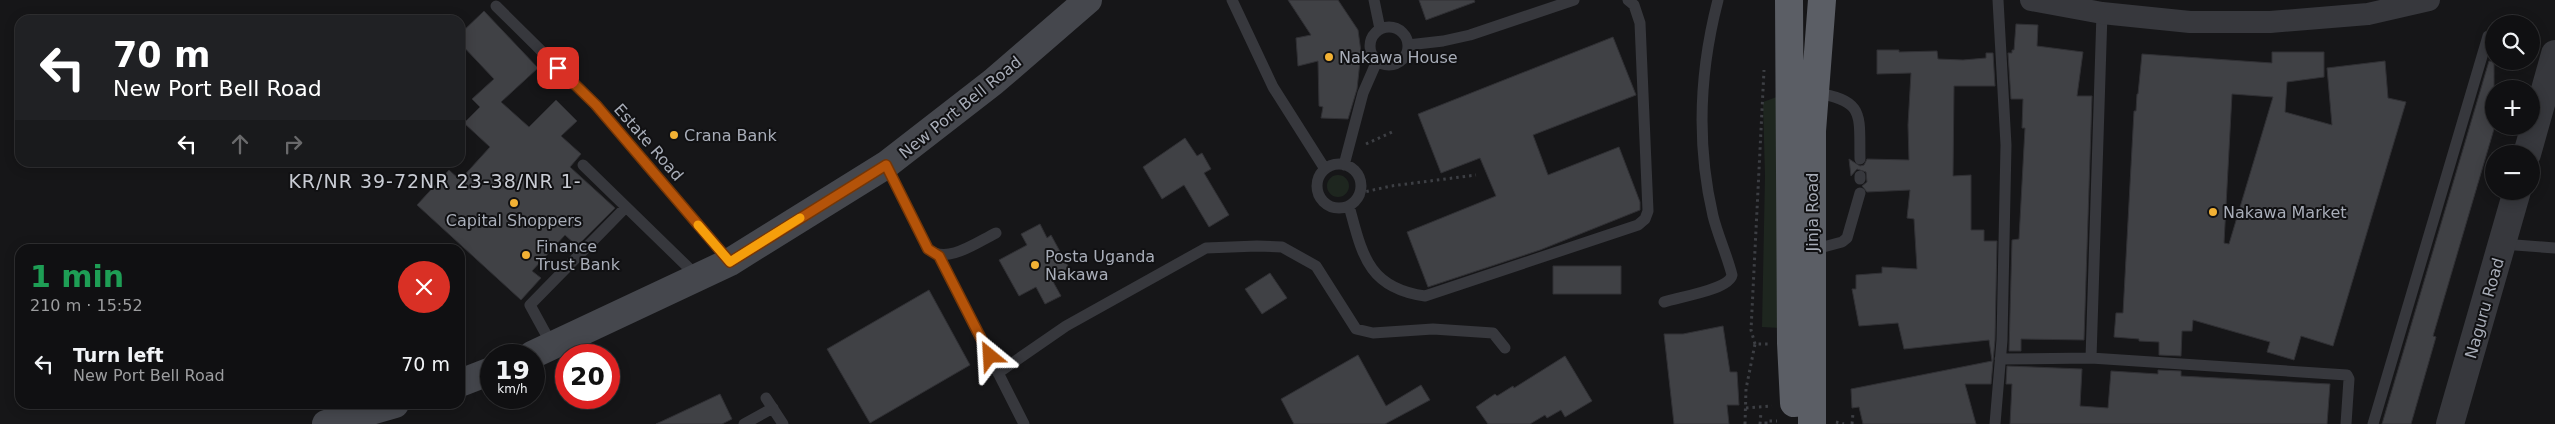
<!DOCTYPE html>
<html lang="en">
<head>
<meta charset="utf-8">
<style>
  :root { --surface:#101012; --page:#19191b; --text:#f1f3f6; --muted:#9c9d9f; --line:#303032 }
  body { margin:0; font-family:"DejaVu Sans",sans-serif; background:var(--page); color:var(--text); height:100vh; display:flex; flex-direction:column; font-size:19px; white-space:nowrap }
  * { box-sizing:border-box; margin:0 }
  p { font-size:16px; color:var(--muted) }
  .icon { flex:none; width:28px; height:28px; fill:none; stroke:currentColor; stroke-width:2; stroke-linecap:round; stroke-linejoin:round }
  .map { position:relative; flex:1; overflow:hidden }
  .side { position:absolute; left:15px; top:244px; width:450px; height:165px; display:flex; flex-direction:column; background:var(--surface); border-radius:15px; box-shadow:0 2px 12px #0003,0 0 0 1px var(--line) }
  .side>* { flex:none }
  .hud { position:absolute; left:15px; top:15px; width:450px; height:152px; border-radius:15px; box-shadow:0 2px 12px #0003,0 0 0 1px var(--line); background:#202124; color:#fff; overflow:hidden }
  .fabs { position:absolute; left:2485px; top:15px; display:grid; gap:10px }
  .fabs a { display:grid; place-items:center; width:55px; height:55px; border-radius:50%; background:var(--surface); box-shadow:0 2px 12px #0003,0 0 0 1px var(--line); font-size:25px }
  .speed { position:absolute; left:480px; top:344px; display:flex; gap:10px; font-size:25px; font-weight:700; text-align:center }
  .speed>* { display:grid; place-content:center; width:65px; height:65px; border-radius:50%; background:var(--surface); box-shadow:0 2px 12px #0003,0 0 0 1px var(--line); line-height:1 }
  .speed small { font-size:12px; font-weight:400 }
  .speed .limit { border:8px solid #d22; background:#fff; color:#111 }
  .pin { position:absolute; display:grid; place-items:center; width:42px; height:42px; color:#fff; margin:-21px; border-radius:10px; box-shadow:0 2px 8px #0006 }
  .me { position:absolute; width:55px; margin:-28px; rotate:333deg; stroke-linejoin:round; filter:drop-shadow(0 0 4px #0008) }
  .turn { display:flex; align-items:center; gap:18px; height:105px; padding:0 15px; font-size:22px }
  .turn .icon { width:65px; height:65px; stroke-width:2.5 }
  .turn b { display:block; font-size:35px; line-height:42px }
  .lanes { display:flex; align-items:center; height:48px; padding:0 15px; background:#0003; justify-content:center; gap:25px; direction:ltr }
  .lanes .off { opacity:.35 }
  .round { display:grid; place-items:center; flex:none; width:52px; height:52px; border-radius:26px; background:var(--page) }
  .overview { display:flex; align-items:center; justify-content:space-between; height:85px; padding:0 15px }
  h1 { font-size:30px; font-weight:700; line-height:38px; color:#1e9e55 }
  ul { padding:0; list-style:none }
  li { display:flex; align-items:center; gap:15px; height:70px; padding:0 15px }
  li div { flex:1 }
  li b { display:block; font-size:19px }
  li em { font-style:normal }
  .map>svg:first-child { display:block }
  .green { fill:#1e261f }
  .building { fill:#404145; stroke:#303034; fill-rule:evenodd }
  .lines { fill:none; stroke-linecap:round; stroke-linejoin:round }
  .path { stroke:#3d3f44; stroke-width:3; stroke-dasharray:2.5 4; stroke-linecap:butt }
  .service { stroke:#37383d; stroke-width:11 }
  .minor { stroke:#37383d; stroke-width:22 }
  .tertiary { stroke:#37383d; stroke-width:28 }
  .secondary { stroke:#45474d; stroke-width:28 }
  .trunk { stroke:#5b5e65; stroke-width:28 }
  .route-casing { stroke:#753606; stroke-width:12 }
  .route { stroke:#b45309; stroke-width:9 }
  .slow { stroke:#f59e0b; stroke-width:9 }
  .poi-dot { fill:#f2b134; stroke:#111113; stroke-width:2 }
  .labels { text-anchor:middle; stroke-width:4; stroke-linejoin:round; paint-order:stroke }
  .poi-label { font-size:16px; fill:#a8adb8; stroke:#111113; text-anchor:start }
  .street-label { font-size:16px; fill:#a8adb8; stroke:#111113 }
  .quarter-label { font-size:19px; letter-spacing:1px; fill:#c9ccd4; stroke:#111113 }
</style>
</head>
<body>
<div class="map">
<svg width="2555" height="424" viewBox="0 0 2555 424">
  <rect width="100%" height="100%" fill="#161618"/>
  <!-- green -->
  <path class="green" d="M1782 95 1781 328 1762 327 1765 176 1763 102Z
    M1327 186a11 11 0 1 1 22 0a11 11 0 1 1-22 0Z"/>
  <!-- building -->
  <path class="building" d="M1288 0H1338L1358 30 1361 52 1357 89 1348 119 1321 118 1323 107 1319 106 1318 61 1298 66 1296 38 1311 35Z
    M1419 0H1474L1475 2 1426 20Z
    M484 11 538 68 501 102 529 127 556 100 577 121 561 136 581 154 570 167 615 208 577 246 565 235 532 271 541 278 521 300 417 205 449 170 460 180 490 147 464 123 480 107 472 99 494 79 460 43V34Z
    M2016 24 2038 25 2037 46 2083 52 2077 96H2092L2084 340 2021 339V351H2009L2012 240 2019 239 2025 128H2022L2023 99H2011L2008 53H2012V50H2014Z
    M1613 37 1636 95 1533 135 1548 175 1619 147 1640 202V210L1540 250 1428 287 1407 232 1496 196 1480 158 1441 173 1418 114Z
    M1877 50H1899V52L1937 51 1938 59 1963 60 1986 58V53H1993L1995 86H1954L1953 176 1971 175V230H1984V241H1997L1995 340 1991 384H1965L1976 424H1863L1859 407 1852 408 1851 389 1992 361 1989 340 1904 349 1898 323 1859 326 1852 289H1856V275L1882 273V267L1917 269 1914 219 1907 218 1910 190 1867 192 1862 186 1867 182 1866 172 1857 169 1851 176 1849 159 1860 166 1864 165 1867 159 1909 160 1908 125 1911 73 1877 74Z
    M2272 52H2324V77L2287 82 2285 112 2332 125 2327 68 2385 61 2388 98 2406 102 2333 346 2301 336 2294 360 2267 352 2270 342 2193 320 2192 331H2182L2181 356 2159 355V342L2139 341V339L2114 337 2116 313H2123L2134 111H2136L2137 94H2138L2142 54 2272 63ZM2232 94 2273 97 2229 244 2224 243Z
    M2489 61 2494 62V129L2433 336 2436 337 2411 424H2382Z
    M1185 138 1197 156 1202 153 1211 169 1204 173 1229 215 1209 227 1184 185 1162 199 1143 167Z
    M1040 224 1047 238 1051 235 1069 268 1051 278 1061 296 1045 304 1036 287 1019 296 999 260 1027 245 1021 234Z
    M1553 266H1621V294H1553Z
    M1270 273 1287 298 1262 314 1245 289Z
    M929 290 970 365 870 423 827 349Z
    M1723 326 1730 372H1737L1739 405H1727L1729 424H1674L1664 334H1683Z
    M1358 355 1386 406 1421 385 1430 400 1385 424H1294L1281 399Z
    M1565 356 1592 401 1565 417 1561 410 1547 418 1545 415 1530 424H1488L1476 407 1495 394 1497 396 1513 386 1514 388Z
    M2007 366 2082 369 2080 406 2108 408 2111 371 2158 374V370L2181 371V376L2330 384 2327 424H2010L2012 384H2006Z
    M720 394 732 419 722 424H656Z"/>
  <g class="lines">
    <!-- path -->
    <path class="path" d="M1366 144 1392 132
      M1360 193 1391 186 1476 175
      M1755 344 1751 330 1764 70
      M1746 408 1772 406
      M1836 422 1844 424
      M1745 424 1746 389 1755 344H1768
      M1760 424 1761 412
      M1766 424V421H1777
      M1852 424 1853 413"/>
    <!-- service -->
    <path class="service" d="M1232 0 1273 87 1325 169
      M1374 0 1380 29
      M496 6 596 105 730 262
      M1370 46a19 19 0 1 1 38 0a19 19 0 1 1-38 0Z
      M1408 45 1443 41 1470 35 1574 0
      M1815 93C1866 100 1859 116 1860 159
      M1317 186a22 22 0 1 1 44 0a22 22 0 1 1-44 0Z
      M583 165 698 277
      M886 165 928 249C947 265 977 242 996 233
      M1344 165 1363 93 1377 61
      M1860 176V179
      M1349 206C1362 253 1367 288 1425 296L1638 225 1645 219 1648 211 1640 23 1634 5 1628 0
      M2502 244 2555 248
      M1812 250 1842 242 1847 238 1860 193
      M939 256 1024 424
      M1664 302C1678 297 1729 290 1732 275 1727 255 1718 236 1713 216 1696 143 1699 73 1718 0
      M553 347 530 305 626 207
      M2091 358 2347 375 2349 379 2346 424
      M2000 359 2091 358 2102 13
      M998 373 1066 326 1206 248 1257 246 1282 247 1316 266 1356 329 1373 333 1433 329 1493 333 1505 348
      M766 398 783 424
      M744 424 773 408
      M1995 424 2002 340 2006 145 1998 0
      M2373 424 2488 36"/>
    <!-- minor -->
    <path class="minor" d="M2031 0 2102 13 2190 22H2270L2368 14 2429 0"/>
    <!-- tertiary -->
    <path class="tertiary" d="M2527 154 2555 54
      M2450 424 2517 191"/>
    <!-- secondary -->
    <path class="secondary" d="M532 355 730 262 886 165 993 82 1088 0
      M460 383 491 371
      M326 424 395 404"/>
    <!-- trunk -->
    <path class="trunk" d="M1789 0 1791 343 1794 403
      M1812 424V131L1822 0"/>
  </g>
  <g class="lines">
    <defs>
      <path id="route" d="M558 68 596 105 730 262 886 165 928 249 939 256 990 356"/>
    </defs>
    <!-- route casing -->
    <use href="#route" class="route-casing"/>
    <!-- route -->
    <use href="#route" class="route"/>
    <!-- slow -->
    <path class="slow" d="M698 225 730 262 800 218"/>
  </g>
  <!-- markers -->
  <g class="poi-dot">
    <circle cx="1329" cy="57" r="5"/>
    <circle cx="674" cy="135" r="5"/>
    <circle cx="514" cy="203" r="5"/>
    <circle cx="2213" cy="212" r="5"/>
    <circle cx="526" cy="255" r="5"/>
    <circle cx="1035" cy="265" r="5"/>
  </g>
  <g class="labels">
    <!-- poi labels -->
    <g class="poi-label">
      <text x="1339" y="63">Nakawa House</text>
      <text x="684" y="141">Crana Bank</text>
      <text x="2223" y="218">Nakawa Market</text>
      <text x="514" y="226" text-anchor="middle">Capital Shoppers</text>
      <text x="536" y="252">Finance<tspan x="536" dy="18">Trust Bank</tspan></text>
      <text x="1045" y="262">Posta Uganda<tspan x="1045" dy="18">Nakawa</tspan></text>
    </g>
    <!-- street labels -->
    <g class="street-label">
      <text transform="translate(960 107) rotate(-39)" y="6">New Port Bell Road</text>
      <text transform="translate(649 142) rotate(49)" y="6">Estate Road</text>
      <text transform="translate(1812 212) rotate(-90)" y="6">Jinja Road</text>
      <text transform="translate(2484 308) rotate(-74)" y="6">Naguru Road</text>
    </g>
    <!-- quarter labels -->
    <g class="quarter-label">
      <text x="435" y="188">KR/NR 39-72NR 23-38/NR 1-</text>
    </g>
  </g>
</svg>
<div class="fabs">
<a><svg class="icon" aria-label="search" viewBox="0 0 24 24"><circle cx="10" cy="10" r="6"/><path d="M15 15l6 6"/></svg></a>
<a>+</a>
<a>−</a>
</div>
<div class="speed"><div>19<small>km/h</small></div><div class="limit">20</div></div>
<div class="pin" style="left:558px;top:68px;background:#d93025"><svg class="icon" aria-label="arrive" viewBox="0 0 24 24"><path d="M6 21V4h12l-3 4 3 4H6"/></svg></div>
<svg class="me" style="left:990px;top:356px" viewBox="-20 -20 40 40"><path d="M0-17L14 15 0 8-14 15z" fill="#b45309" stroke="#fff" stroke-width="4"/></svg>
<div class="hud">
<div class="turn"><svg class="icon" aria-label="left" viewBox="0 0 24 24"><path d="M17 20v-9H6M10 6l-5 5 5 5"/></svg><div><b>70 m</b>New Port Bell Road</div></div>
<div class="lanes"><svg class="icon" aria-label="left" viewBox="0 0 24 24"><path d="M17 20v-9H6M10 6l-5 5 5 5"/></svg><svg class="icon off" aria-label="ahead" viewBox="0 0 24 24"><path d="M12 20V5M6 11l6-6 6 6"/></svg><svg class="icon off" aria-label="right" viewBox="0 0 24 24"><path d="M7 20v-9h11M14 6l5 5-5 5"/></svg></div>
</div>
<section class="side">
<div class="overview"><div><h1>1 min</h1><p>210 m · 15:52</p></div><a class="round" style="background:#d93025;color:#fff"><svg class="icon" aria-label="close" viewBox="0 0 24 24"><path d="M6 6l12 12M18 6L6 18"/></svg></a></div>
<ul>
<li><svg class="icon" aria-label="left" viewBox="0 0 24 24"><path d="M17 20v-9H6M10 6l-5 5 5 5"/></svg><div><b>Turn left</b><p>New Port Bell Road</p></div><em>70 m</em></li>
</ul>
</section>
</div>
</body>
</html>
